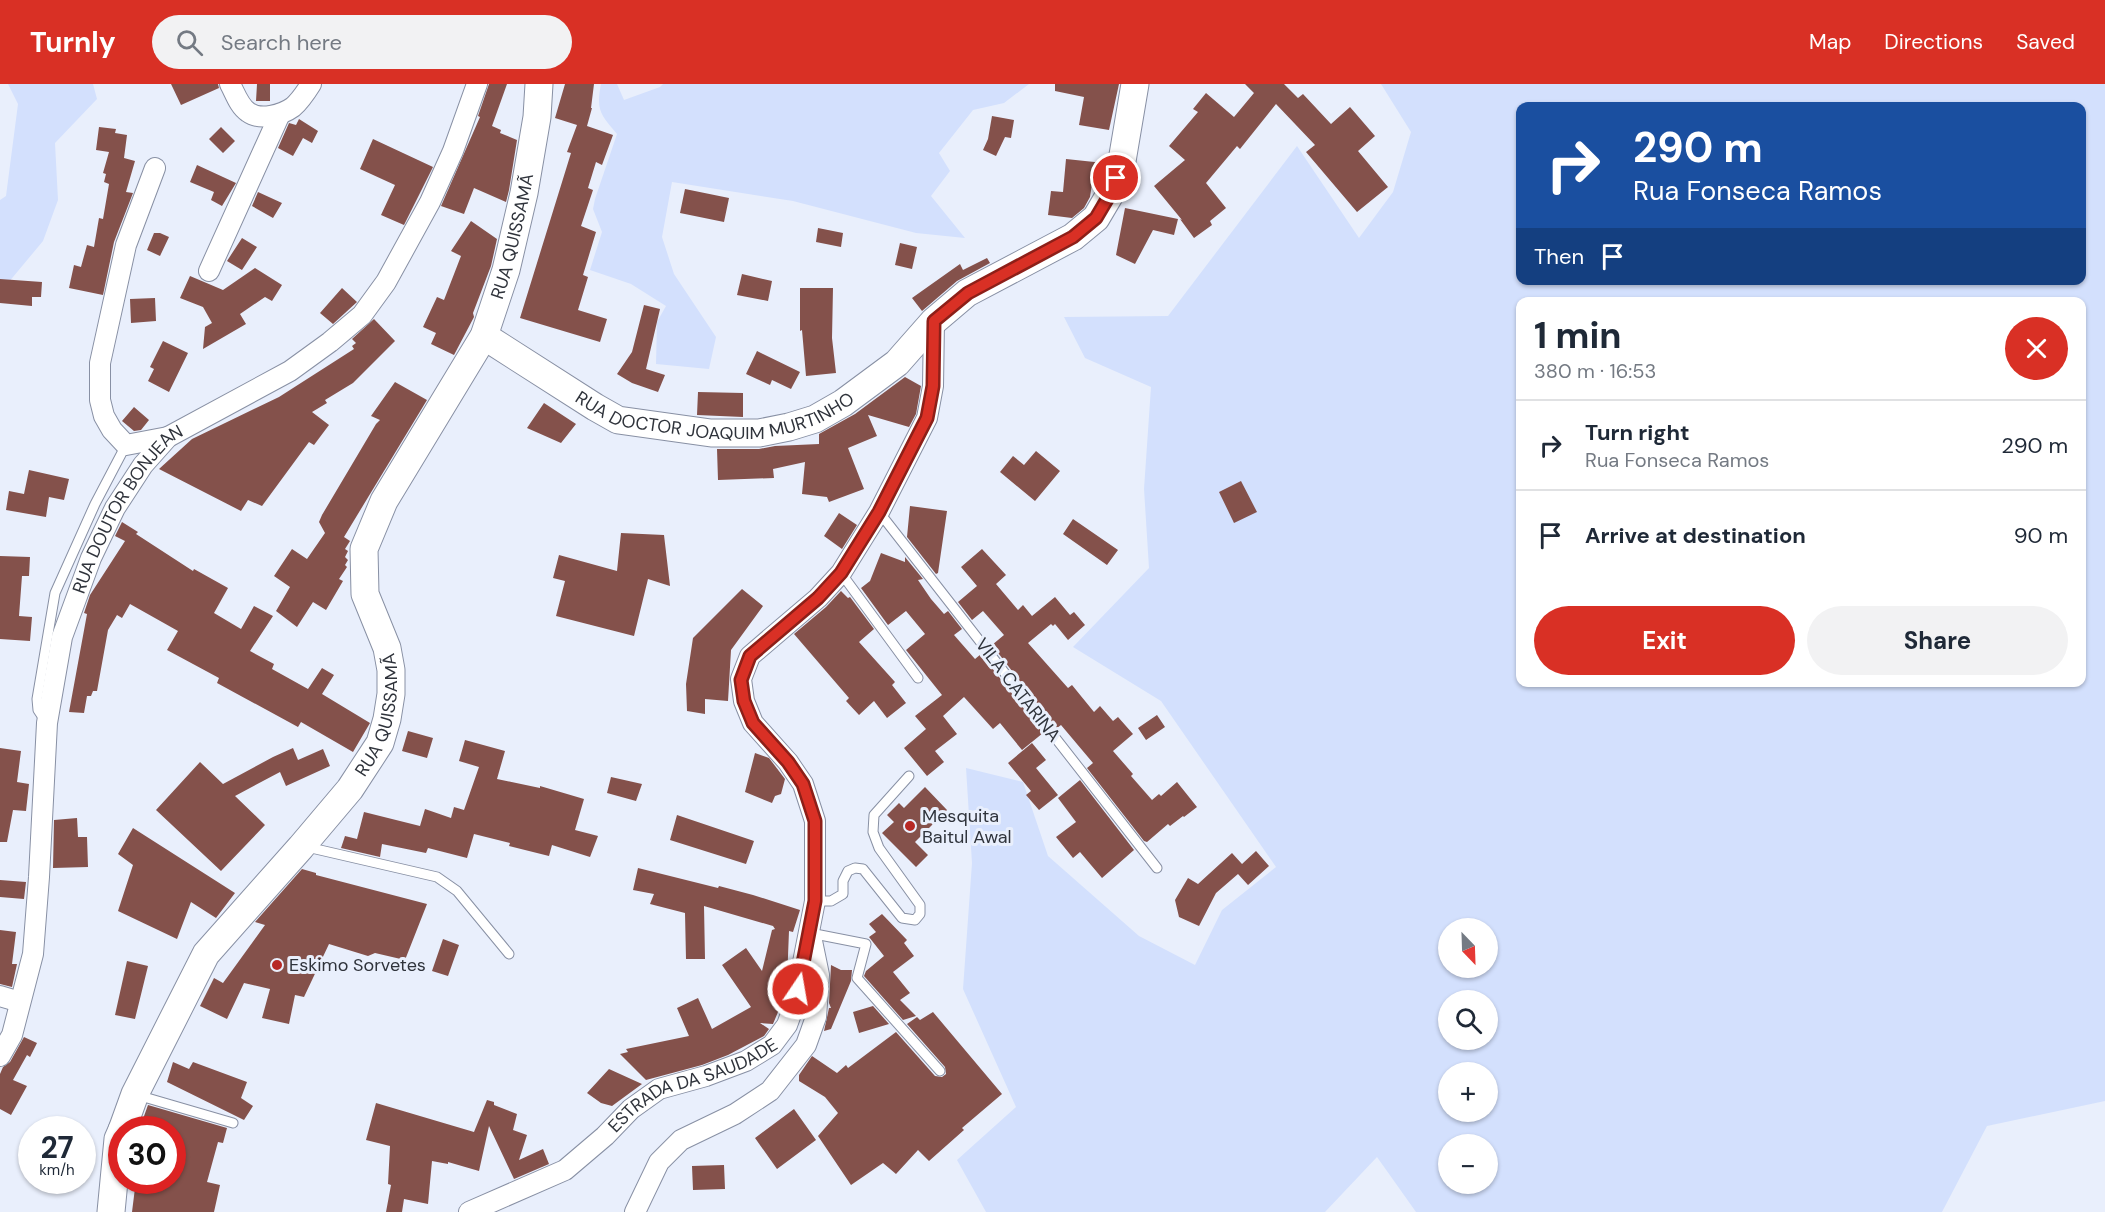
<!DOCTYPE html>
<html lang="en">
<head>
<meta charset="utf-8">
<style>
  :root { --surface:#fff; --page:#f2f2f3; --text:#1f2937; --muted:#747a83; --line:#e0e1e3; --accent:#d93025 }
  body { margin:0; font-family:"DM Sans",sans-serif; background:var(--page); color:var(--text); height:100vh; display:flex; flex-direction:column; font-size:22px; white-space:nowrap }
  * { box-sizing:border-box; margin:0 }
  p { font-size:20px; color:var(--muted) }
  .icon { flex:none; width:33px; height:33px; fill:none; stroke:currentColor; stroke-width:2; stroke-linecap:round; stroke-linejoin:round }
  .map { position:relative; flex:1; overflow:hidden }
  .side { position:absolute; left:1516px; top:213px; width:570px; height:390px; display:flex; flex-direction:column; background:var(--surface); border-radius:12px; box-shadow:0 2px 4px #0004 }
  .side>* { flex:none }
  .guide { position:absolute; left:1516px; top:18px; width:570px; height:183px; border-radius:12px; box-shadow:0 2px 4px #0004; background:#1a4fa0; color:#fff; overflow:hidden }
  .needle { width:39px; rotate:157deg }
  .fabs { position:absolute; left:1438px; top:834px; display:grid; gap:12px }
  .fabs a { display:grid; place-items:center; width:60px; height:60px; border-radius:50%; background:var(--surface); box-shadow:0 2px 4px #0004; font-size:30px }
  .speed { position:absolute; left:18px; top:1032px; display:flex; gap:12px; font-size:30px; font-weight:700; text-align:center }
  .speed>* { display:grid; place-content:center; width:78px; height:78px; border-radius:50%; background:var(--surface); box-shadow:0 2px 4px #0004; line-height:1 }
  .speed small { font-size:15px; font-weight:400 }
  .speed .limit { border:9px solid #d22; background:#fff; color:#111 }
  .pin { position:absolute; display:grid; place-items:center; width:51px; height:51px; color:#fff; margin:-26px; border:3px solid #fff; border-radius:50%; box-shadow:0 2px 6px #0007 }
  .me { position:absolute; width:66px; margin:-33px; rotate:12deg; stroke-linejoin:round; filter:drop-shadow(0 0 4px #0008) }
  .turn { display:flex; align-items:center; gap:21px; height:126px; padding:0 18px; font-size:27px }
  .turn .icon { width:78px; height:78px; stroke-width:2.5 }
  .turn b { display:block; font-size:42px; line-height:51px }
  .then { display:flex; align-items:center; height:57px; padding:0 18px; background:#0003; gap:12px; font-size:22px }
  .round { display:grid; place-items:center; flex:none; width:63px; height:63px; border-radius:32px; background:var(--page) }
  .summary { display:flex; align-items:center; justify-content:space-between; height:102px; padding:0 18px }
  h1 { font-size:36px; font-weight:700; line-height:45px }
  .cta { display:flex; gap:12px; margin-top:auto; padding:12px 18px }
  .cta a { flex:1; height:69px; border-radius:36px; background:var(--accent); color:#fff; font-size:24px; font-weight:700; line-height:69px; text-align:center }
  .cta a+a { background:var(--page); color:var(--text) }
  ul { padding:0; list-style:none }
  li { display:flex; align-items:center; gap:18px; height:90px; padding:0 18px; border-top:2px solid var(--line) }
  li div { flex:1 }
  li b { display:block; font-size:22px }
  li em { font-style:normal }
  header { display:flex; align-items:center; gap:36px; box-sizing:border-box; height:84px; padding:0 30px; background:var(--accent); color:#fff }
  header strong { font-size:28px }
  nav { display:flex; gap:33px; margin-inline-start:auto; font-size:21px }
  .search { width:420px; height:54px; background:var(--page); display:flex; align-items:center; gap:15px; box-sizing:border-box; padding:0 21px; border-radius:33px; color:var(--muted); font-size:22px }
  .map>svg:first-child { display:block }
  .green { fill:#d3e0fd; fill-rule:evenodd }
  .building { fill:#84514b }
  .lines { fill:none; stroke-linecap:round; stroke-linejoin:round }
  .lane-casing { stroke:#8890a4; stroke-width:11 }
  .street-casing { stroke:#8890a4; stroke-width:22 }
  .secondary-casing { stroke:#8890a4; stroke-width:29 }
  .lane { stroke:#fff; stroke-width:9 }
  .street { stroke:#fff; stroke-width:20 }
  .secondary { stroke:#fff; stroke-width:27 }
  .route-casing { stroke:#8d1f18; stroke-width:15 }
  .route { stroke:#d93025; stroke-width:10 }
  .poi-dot { fill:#b72825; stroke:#e9effc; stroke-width:2 }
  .labels { text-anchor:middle; stroke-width:6; stroke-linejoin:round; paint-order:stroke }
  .street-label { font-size:18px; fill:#2f333b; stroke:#e9effc }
  .poi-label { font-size:18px; fill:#2f333b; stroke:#e9effc; text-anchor:start }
</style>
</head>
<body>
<header>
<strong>Turnly</strong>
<div class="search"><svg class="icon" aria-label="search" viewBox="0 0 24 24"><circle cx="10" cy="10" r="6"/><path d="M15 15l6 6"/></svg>Search here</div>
<nav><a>Map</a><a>Directions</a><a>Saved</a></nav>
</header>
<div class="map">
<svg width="2105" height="1128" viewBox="0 0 2105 1128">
  <rect width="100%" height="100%" fill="#e9effc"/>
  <!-- green -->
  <path class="green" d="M8 0H93L97 15 55 59 58 116 43 157 3 205 0 202V116L6 112 18 20Z
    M601 0H617L624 16 660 3 663 0H1029L1004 19 973 26 939 69 950 87 931 112 965 154 916 149 793 117 672 98 662 153 674 190 716 253 709 285 656 280 657 238 666 222 631 200 590 186 602 148 593 125 595 115 617 50C600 30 596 26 601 0Z
    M1381 0H2105V1017L1987 1042 1942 1128H1416L1377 1073 1325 1128H986L957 1076 1016 1023 963 905 972 779 966 684 1023 698 1048 772 1139 852 1195 881 1222 826 1276 783 1161 617 1073 563 1149 484 1144 405 1151 303 1085 274 1064 233 1168 232 1297 62 1359 154 1393 108 1411 48ZM1521 22H2082V196H1521ZM1521 218H2082V598H1521ZM1449 844H1488V884H1449ZM1449 916H1488V956H1449ZM1449 988H1488V1028H1449ZM1449 1060H1488V1100H1449Z"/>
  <!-- building -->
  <path class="building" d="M171 0H218L219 4 181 21Z
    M257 0H270V17H256Z
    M489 0H507L492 42 501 46 500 49 517 56 509 106 506 118 474 104 464 130 441 122 480 33 478 32Z
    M565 0H594L591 24H592L587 42 613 51 602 81 596 78 588 104 593 106 581 142 596 148 583 191 588 193 578 226 607 235 600 258 520 234 571 69 567 68 577 41 555 34Z
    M1055 0H1119L1109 46 1079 41 1084 13 1055 7Z
    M1245 0H1284L1298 14 1303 10 1331 40 1350 23 1375 52 1358 67 1388 103 1357 128 1306 68 1315 61 1276 20 1240 65 1237 62 1206 99 1226 124 1210 137 1212 141 1194 154 1180 135 1182 136 1154 102 1185 76 1169 62 1198 28 1193 25 1206 9 1234 33 1254 9Z
    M992 32 1014 36 1011 54 1005 53 996 72 983 66 988 55Z
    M299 35 318 47 312 59 303 54 293 72 278 64 289 39 296 41Z
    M99 43 116 45 115 49 127 51 124 74 135 77 126 108 133 109 114 158 103 211 69 204 74 181 81 183 87 161 94 163 99 134 103 135 109 100 104 98 106 90 103 89 109 68 96 66Z
    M221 43 235 57 223 69 209 55Z
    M373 55 433 83 404 141 381 131 395 101 360 85Z
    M1066 75 1104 79 1097 100H1092L1090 113 1084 124 1072 134 1048 131 1051 107 1063 108Z
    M197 81 236 99 222 122 211 116 214 108 190 98Z
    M685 105 729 114 724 138 680 129Z
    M258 108 282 119 273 134 252 122Z
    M1125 124 1178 135 1174 151 1153 146 1135 180 1116 171Z
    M471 137 497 155 491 182 473 229 474 233 454 271 431 260 436 249 423 243 437 213 444 216 461 172 451 167Z
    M818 144 843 149 841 163 816 158Z
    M154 149H160L169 153 160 172 147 166Z
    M242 154 257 163 242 186 227 177Z
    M900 159 917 163 912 185 895 181Z
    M987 174 990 179 957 197 922 227 912 214 960 180 963 186Z
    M255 184 282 201 272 217 265 213 240 230 246 240 203 265 205 243 212 239 203 223 180 214 190 192 223 206Z
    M742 190 772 197 768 217 737 211Z
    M0 195 42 198 41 213H32V222L0 219Z
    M342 204 357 218 333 240 320 229Z
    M800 204H833L832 254 836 289 806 292 802 246 800 247Z
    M155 214 156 237 131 239 130 215Z
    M644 221 660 225 646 285 665 291 658 308 632 299 617 290 632 268Z
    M374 235 395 257 353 299 325 316 327 319 312 328 329 341 314 361 309 358 262 422 248 416 241 427 159 385 192 355 279 313 354 265 352 262 356 259 352 255Z
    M163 257 188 269 169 308 148 297 154 285 150 283Z
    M757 267 800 288 791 305 772 296 770 301 746 290Z
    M905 293 921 302 916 330 909 343 868 331 877 352 848 364 864 405 829 418 827 413 802 410 805 378 773 385 774 394 718 396 717 365H759L775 362 819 360V350L855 330Z
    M395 298 427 316 344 453 350 457 345 465 348 467 345 473 348 476 345 481 347 483 339 495 343 497 326 526 313 518 297 543 276 527 290 503 274 492 292 465 307 475 325 449 319 438 322 431 376 340 380 336 371 332Z
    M698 308 743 309V333L697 331Z
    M544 319 576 340 561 359 527 344Z
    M134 323 149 336 141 346 134 347 122 337Z
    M1036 367 1060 387 1035 417 1000 388 1013 372 1024 381Z
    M29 386 69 395 64 416 49 413 46 433 6 426 9 407 24 410Z
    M1241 397 1257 428 1234 439 1219 408Z
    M910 422 947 427 938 489 936 490 907 453Z
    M839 429 857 441 842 465 824 452Z
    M1073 435 1118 466 1107 481 1063 450Z
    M122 438 138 448 136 450 193 487 194 485 228 504 214 529 241 545 254 522 273 532 250 567 274 580 272 585 308 605 322 584 334 591 322 610 370 639 353 668 301 638 298 643 217 599 219 594 167 566 178 547 130 520 122 534 117 531 108 546 97 607H93L91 612H87L84 629 69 628 87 530 84 529 90 511 125 457 115 452Z
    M621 449 664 451 670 502 648 495 634 552 556 532 565 497 553 494 559 471 617 487Z
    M982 465 1006 491 996 500 1018 526 1023 521 1032 532 1055 513 1070 531 1074 528 1085 541 1068 556 1055 540 1053 542 1051 540 1028 559 1068 604 1072 601 1094 628 1100 622 1113 637 1118 633 1133 650 1113 667 1133 690 1131 692 1152 716 1159 710 1161 712 1177 698 1197 723 1184 733 1183 732 1170 742 1168 740 1147 758 1144 757 1087 684 1093 679 1061 641 1057 644 1053 640 992 561 1004 551 983 527 972 536 958 518 977 502 961 483Z
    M881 469 905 478V473L923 495 918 496 931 515 944 530 948 527 962 545 954 551 975 575 981 570 1043 649 1022 666 1000 639 993 645 964 613 943 632 957 650 935 667 944 678 927 692 904 664 926 645 915 632 942 611 906 566 925 550 906 527 888 541 861 504 870 497Z
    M0 472 30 473 29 492H22L19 532 32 533 30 557 0 555Z
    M742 505 763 522 731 566 728 617 705 615V630L687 627 686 600 693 554Z
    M841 507 848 514 850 513 874 545 859 558 895 598 892 601 906 619 887 634 874 617 859 631 846 617 849 614 794 550 826 523Z
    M1157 631 1165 643 1146 656 1138 644Z
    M408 647 433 654 427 674 402 667Z
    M465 656 505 667 497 695 540 704V702L584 715 575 746 598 752 590 773 552 761 549 772 509 762 510 759 474 750 467 774 428 764 426 769 382 760 380 773 341 764 345 752 357 755 364 728 420 742 425 725 451 734 454 723 464 726 479 683 459 677Z
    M1032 659 1046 676 1036 684 1058 711 1039 726 1026 711 1031 707 1008 679Z
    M0 664 21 667 17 698 29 700 26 727 13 726 7 758H0Z
    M293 664 298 676 323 665 330 682 286 702 280 688 235 712 265 741 221 787 156 726 200 678 223 700 273 673Z
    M755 669 769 674 785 695 781 710 775 712 772 719 745 708Z
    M611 693 642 700 636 717 607 709Z
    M1080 696 1134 766 1102 794 1080 768 1073 774 1056 753 1076 738 1058 714Z
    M925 703 947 726 915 758 928 771 916 783 882 749 894 738 887 731 899 719 904 724Z
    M677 731 754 757 746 780 670 756Z
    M77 734 78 753H87L88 783 53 784 54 736Z
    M133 744 235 809 216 834 191 818 177 855 118 827 133 781 118 770Z
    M1256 767 1269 782 1248 801 1238 790 1216 809 1199 842 1179 833 1175 816 1188 794 1198 800 1232 769 1242 780Z
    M638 784 718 804 719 802 753 811 800 826 793 848 789 847 787 897 783 916 773 940 760 939 769 945 764 952 728 971 702 981 646 996 620 970 628 968 626 965 689 952 677 924 698 914 712 945 751 923 722 881 746 864 762 887 772 846 775 845 773 842 704 822 705 875H686L685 829 650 820 654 810 633 806Z
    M302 785 316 789V791L427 820 405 876 375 869 368 872 329 860 304 913 295 911 289 940 262 934 270 905 244 899 227 935 200 922 214 894 223 899 265 841 255 838Z
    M0 796 26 798 24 815 0 813Z
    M882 830 907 856 904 859 914 872 893 888 910 909 900 916 916 932 903 936 864 892 866 887 884 872 869 853 876 848 869 840Z
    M0 846 16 848 12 880H17L12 903 0 900Z
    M443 855 459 861 448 892 432 887Z
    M127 877 148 882 135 935 115 931Z
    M831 881 841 886H852L851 897 831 945 824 947 829 924H831L829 919Z
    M873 922 889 940 859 949 853 928Z
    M933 928 1002 1010 962 1044 964 1046 929 1077 918 1066 896 1090 883 1079 851 1101 818 1052 838 1029 825 1013 799 997V991L812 972 837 989 846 981 848 984 896 948 935 992 942 993 946 990 945 983 907 940 917 933 920 936Z
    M24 953 37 959 30 973 27 971 13 996 27 1002 11 1031 0 1025V990L3 983 10 978Z
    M173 978 189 985 193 978 247 998 241 1014 253 1022 244 1036 167 998Z
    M609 985 642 1000 612 1022 601 1019 587 1009Z
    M487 1016 494 1018V1021L517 1030 513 1046 527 1051 519 1076 543 1065 549 1080 514 1095 489 1042 479 1087 448 1078V1080L432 1077 428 1120 404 1115 402 1128H386L391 1101 388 1100 390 1062 366 1056 376 1019 474 1048Z
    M148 1021 227 1044 223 1059 218 1058 207 1098 220 1101 214 1128H132L136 1096H172V1046H139Z
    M794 1025 816 1056 777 1085 755 1054Z
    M724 1081 725 1105 693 1106 692 1082Z"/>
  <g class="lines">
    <defs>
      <path id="lane" d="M879 428 1157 784
        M841 489 918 594
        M46 638 38 626 37 615 55 509 95 420 126 361
        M307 763 437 793 457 807 509 870
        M815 817H831L843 810V797L848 787 855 784 863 785 902 834 915 836 920 830V821L879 764 873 748 874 731 909 692
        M810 849 866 860 857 894 940 987
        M137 1011 233 1039"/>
      <g id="street">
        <path d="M230 0C235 9 239 22 248 28 260 37 282 31 293 23 300 17 306 8 311 0"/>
        <path d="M155 84 126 161 100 279V316L104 332 112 346 126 361 168 353"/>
        <path d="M209 187 280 30"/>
        <path d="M0 912 20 918"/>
        <path id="s1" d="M0 972 12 951 33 870 39 793 47 639 62 553 91 474 115 424 143 381 168 353 290 287 330 258 362 231 386 198 430 118 453 67 477 0"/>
        <path id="s2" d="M469 1128 565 1086 605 1052 631 1025 659 1005 706 992 746 977 772 961 787 941 795 919 815 817V737L803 700 788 678 753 639 744 617 741 595 750 572 818 514 841 489 879 428 927 334 933 302 934 237"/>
        <path d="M635 1128 659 1078 681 1056 735 1030 770 1007 806 961 816 933 819 891 812 857"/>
      </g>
      <g id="secondary">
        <path id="s3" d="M484 252 595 323 618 336 711 349H759L789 343 815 335 843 319 897 279 934 237 967 209 1073 153 1096 134 1109 112 1122 77 1135 0"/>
        <path id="s4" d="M122 1046 135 1010 206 870 301 763 350 705 380 659 387 635 391 610V586L387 564 365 510 364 465 384 417 484 252 506 186 524 109 537 33 539 0"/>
        <path d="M111 1128 118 1055 122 1046"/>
      </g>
    </defs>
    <!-- lane casing -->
    <use href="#lane" class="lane-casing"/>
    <!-- street casing -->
    <use href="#street" class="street-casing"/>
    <!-- secondary casing -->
    <use href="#secondary" class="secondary-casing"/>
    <!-- lane -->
    <use href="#lane" class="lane"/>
    <!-- street -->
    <use href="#street" class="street"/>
    <!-- secondary -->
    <use href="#secondary" class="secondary"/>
  </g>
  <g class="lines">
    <defs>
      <path id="route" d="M798 905 815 817V737L803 700 788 678 753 639 744 617 741 596 750 572 818 514 841 489 879 428 927 334 933 302 934 237 968 209 1073 153 1096 134 1109 112 1116 94"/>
    </defs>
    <!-- route casing -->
    <use href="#route" class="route-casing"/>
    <!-- route -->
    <use href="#route" class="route"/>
  </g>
  <!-- markers -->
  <g class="poi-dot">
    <circle cx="910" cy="742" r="6"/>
    <circle cx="277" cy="881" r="6"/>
  </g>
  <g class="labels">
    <!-- street labels -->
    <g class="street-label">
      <text dy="6" stroke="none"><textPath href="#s4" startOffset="1018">RUA QUISSAMÃ</textPath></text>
      <text dy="6" stroke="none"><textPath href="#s3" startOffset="256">RUA DOCTOR JOAQUIM MURTINHO</textPath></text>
      <text dy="6" stroke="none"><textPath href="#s1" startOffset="572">RUA DOUTOR BONJEAN</textPath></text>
      <text transform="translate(1018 606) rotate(52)" y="6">VILA CATARINA</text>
      <text dy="6" stroke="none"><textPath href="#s4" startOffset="496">RUA QUISSAMÃ</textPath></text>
      <text dy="6" stroke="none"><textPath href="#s2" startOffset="261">ESTRADA DA SAUDADE</textPath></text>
    </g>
    <!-- poi labels -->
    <g class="poi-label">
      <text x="922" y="738">Mesquita<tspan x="922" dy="21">Baitul Awal</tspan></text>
      <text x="289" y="887">Eskimo Sorvetes</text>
    </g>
  </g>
</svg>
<div class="fabs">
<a><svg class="needle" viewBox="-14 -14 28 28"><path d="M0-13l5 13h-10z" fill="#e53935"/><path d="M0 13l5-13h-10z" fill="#747a83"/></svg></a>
<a><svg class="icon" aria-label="search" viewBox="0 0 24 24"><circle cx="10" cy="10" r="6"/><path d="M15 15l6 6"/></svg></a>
<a>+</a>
<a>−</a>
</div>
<div class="speed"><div>27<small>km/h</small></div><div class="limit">30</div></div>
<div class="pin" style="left:1116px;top:94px;background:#d93025"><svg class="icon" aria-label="arrive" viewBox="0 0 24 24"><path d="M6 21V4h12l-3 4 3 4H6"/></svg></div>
<svg class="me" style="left:798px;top:905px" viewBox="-20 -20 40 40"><circle r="17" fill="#d93025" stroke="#fff" stroke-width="3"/><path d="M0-11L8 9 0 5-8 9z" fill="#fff"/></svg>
<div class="guide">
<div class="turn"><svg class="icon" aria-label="right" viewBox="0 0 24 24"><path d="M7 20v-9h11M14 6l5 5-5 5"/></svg><div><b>290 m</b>Rua Fonseca Ramos</div></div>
<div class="then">Then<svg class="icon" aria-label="arrive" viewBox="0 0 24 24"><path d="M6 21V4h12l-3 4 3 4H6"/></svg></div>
</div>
<section class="side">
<div class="summary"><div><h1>1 min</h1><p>380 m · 16:53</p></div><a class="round" style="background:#d93025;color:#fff"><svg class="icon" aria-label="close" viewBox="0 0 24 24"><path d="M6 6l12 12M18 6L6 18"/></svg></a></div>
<ul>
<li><svg class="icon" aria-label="right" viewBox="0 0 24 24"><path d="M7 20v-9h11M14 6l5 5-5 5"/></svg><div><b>Turn right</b><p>Rua Fonseca Ramos</p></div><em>290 m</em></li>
<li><svg class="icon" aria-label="arrive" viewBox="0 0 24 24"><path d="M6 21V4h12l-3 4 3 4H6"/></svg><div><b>Arrive at destination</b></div><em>90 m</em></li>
</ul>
<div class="cta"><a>Exit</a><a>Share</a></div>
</section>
</div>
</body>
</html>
